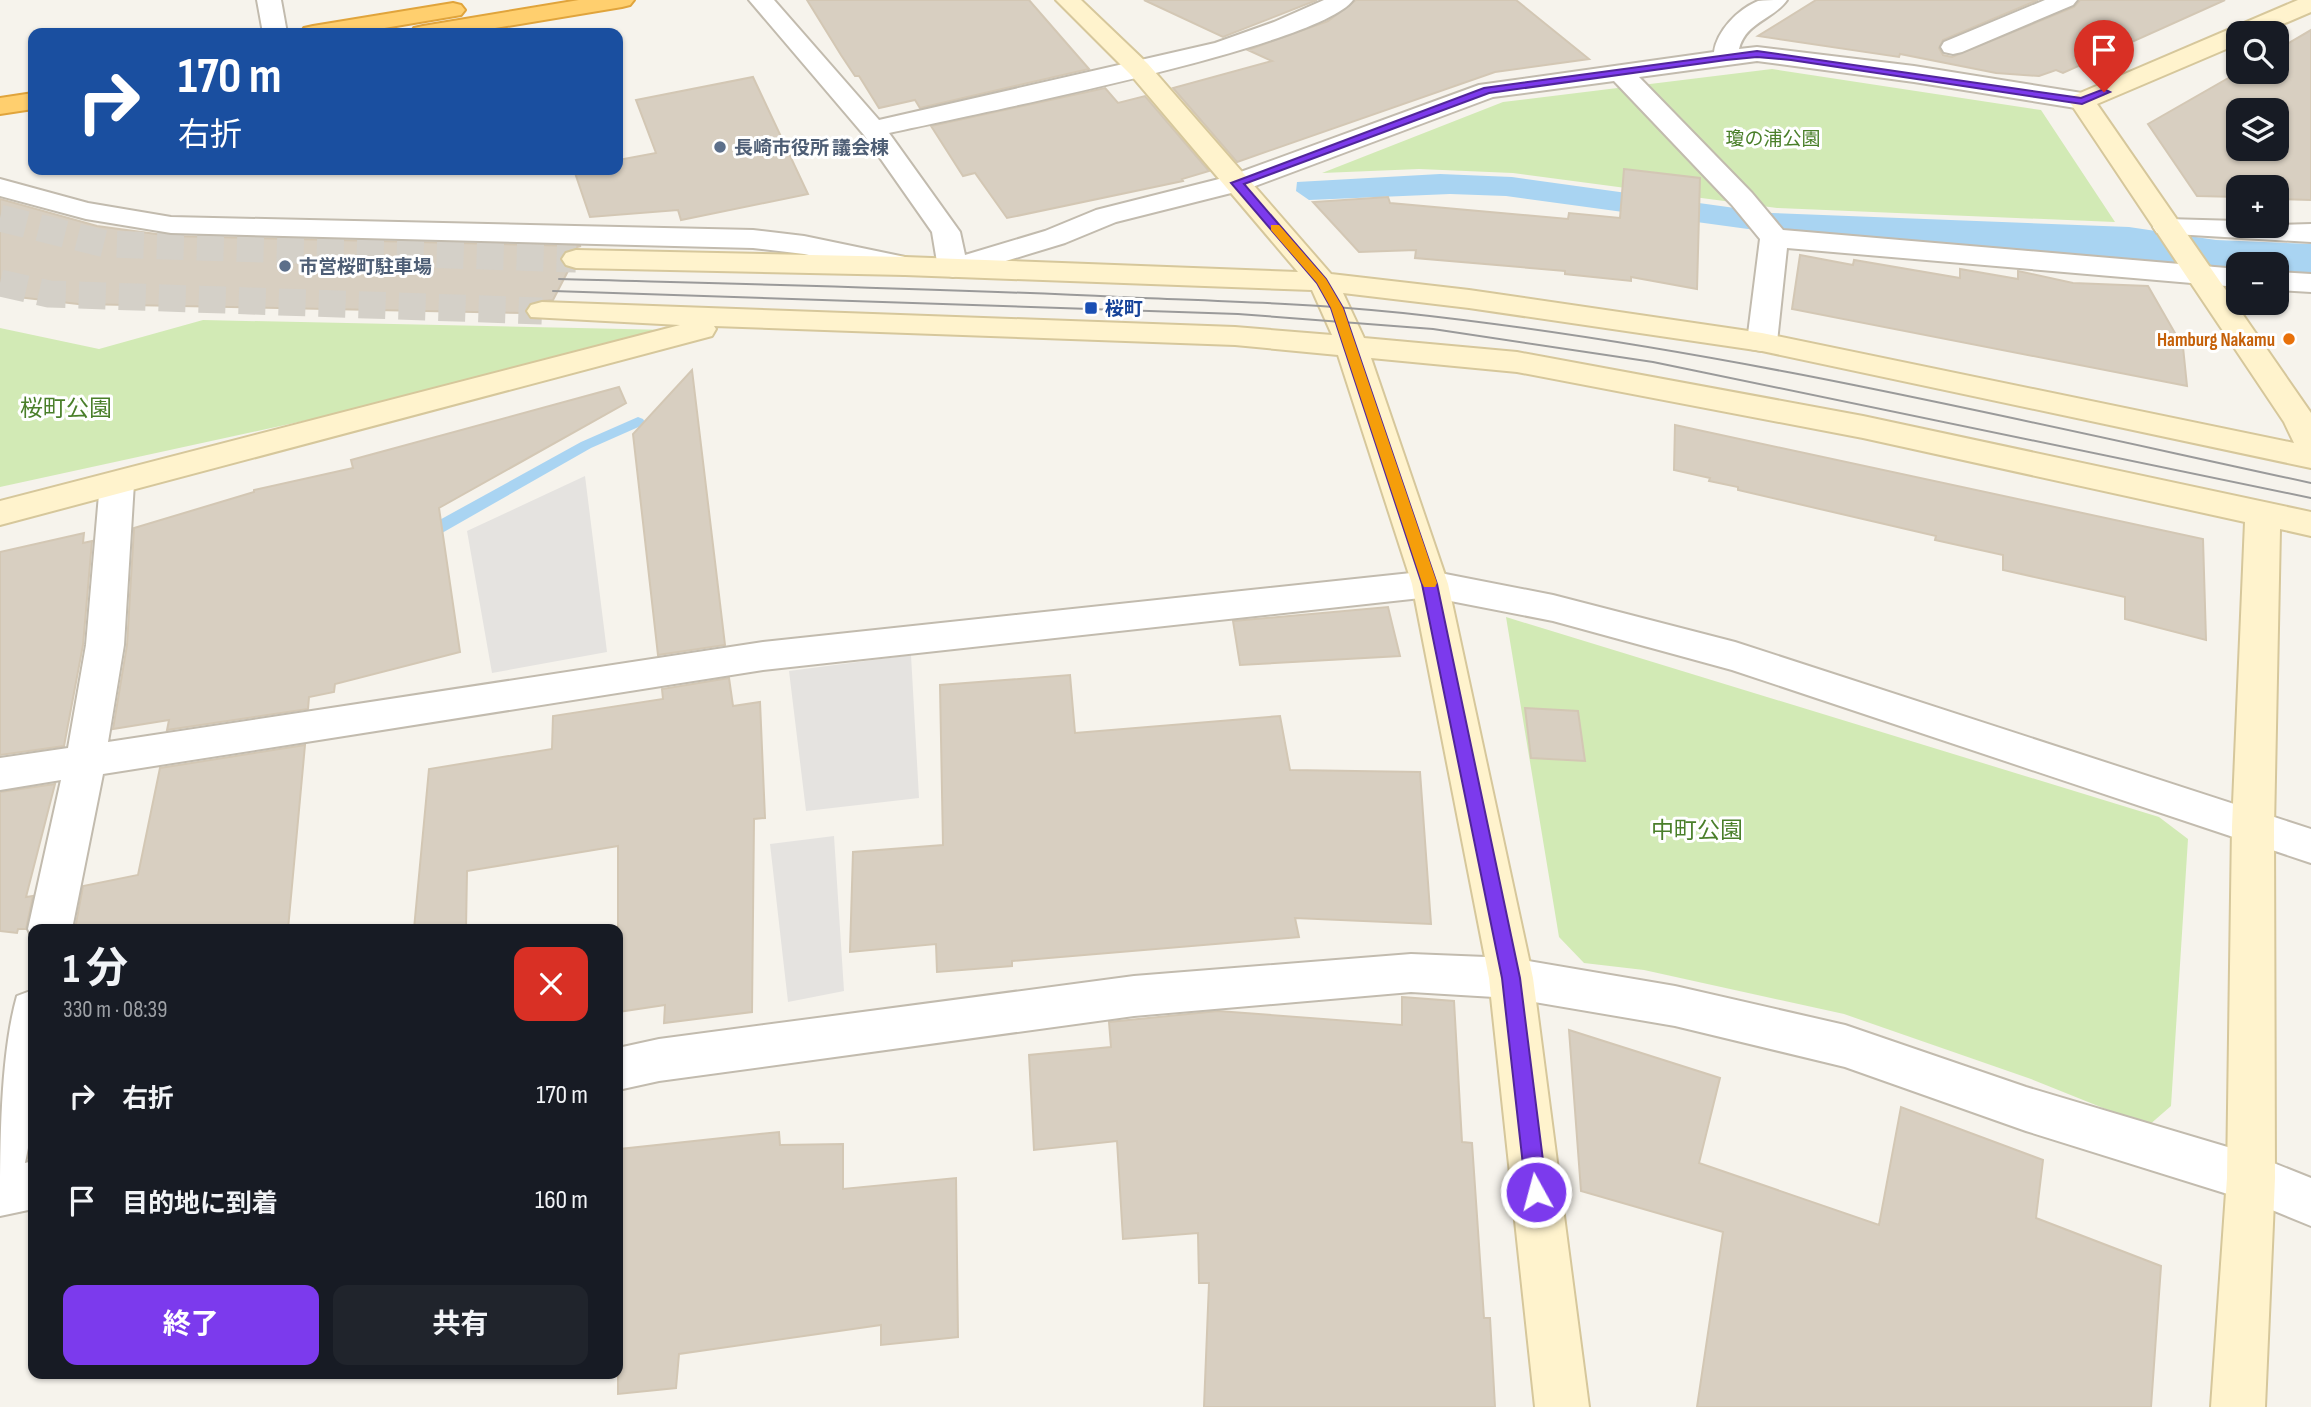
<!DOCTYPE html>
<html lang="ja">
<head>
<meta charset="utf-8">
<style>
  :root { --surface:#171b24; --page:#20242c; --text:#f1f3f6; --muted:#9ea1a6; --accent:#7c3aed }
  body { margin:0; font-family:"Sofia Sans Condensed","Noto Sans JP",sans-serif; background:var(--page); color:var(--text); height:100vh; display:flex; flex-direction:column; font-size:26px; white-space:nowrap }
  * { box-sizing:border-box; margin:0 }
  p { font-size:23px; color:var(--muted) }
  .icon { flex:none; width:38px; height:38px; fill:none; stroke:currentColor; stroke-width:2; stroke-linecap:round; stroke-linejoin:round }
  .map { position:relative; flex:1; overflow:hidden }
  .sheet { position:absolute; left:28px; top:924px; width:595px; height:455px; display:flex; flex-direction:column; background:var(--surface); border-radius:14px; box-shadow:0 2px 5px #0004 }
  .sheet>* { flex:none }
  .hud { position:absolute; left:28px; top:28px; width:595px; height:147px; border-radius:14px; box-shadow:0 2px 5px #0004; background:#1a4fa0; color:#fff; overflow:hidden }
  .controls { position:absolute; left:2226px; top:21px; display:grid; gap:14px }
  .controls a { display:grid; place-items:center; width:63px; height:63px; border-radius:14px; background:var(--surface); box-shadow:0 2px 5px #0004; font-size:35px }
  .pin { position:absolute; display:grid; place-items:center; width:60px; height:60px; color:#fff; margin:-72px -30px; border-radius:50% 50% 50% 0; rotate:-45deg; box-shadow:0 0 7px #0007 }
  .pin .icon { rotate:45deg }
  .me { position:absolute; width:77px; margin:-38px; rotate:353deg; stroke-linejoin:round; filter:drop-shadow(0 0 5px #0008) }
  .turn { display:flex; align-items:center; gap:24px; height:147px; padding:0 35px; font-size:32px }
  .turn .icon { width:91px; height:91px; stroke-width:2.5 }
  .turn b { display:block; font-size:49px; line-height:60px }
  .round { display:grid; place-items:center; flex:none; width:74px; height:74px; border-radius:14px; background:var(--page) }
  .summary { display:flex; align-items:center; justify-content:space-between; height:119px; padding:0 35px }
  h1 { font-size:42px; font-weight:700; line-height:52px }
  .primary-button { display:flex; gap:14px; margin-top:auto; padding:14px 35px }
  .primary-button a { flex:1; height:80px; border-radius:14px; background:var(--accent); color:#fff; font-size:28px; font-weight:700; line-height:80px; text-align:center }
  .primary-button a+a { background:var(--page); color:var(--text) }
  ul { padding:0; list-style:none }
  li { display:flex; align-items:center; gap:21px; height:105px; padding:0 35px }
  li div { flex:1 }
  li b { display:block; font-size:26px }
  li em { font-style:normal }
  .map>svg:first-child { display:block }
  .green { fill:#d2eab5 }
  .parking { fill:#e5e3e0 }
  .water { fill:#a9d4f2 }
  .lines { fill:none; stroke-linecap:round; stroke-linejoin:round }
  .stream { fill:#a9d4f2; fill-rule:evenodd }
  .building { fill:#d8cfc1; stroke:#d3c7b4; stroke-width:2; fill-rule:evenodd }
  .secondary-tunnel { stroke:#d4d0c8; stroke-width:27; stroke-dasharray:27 13; stroke-linecap:butt }
  .street-casing { stroke:#c2bbae; stroke-width:4 }
  .secondary-casing { stroke:#d6c79b; stroke-width:4 }
  .highway-casing { stroke:#e0a43c; stroke-width:4 }
  .street { fill:#fff; fill-rule:evenodd }
  .secondary { fill:#fff3cd; fill-rule:evenodd }
  .highway { fill:#ffcf6e; fill-rule:evenodd }
  .tram { stroke:#9a9a9a; stroke-width:2 }
  .route { fill:#7c3aed; stroke:#51269a; stroke-width:2 }
  .slow { fill:#f59e0b }
  .service-dot { fill:#5c6f8a; stroke:#fff; stroke-width:2.5 }
  .transit-dot { fill:#1a4fb4; stroke:#fff; stroke-width:2.5 }
  .food-dot { fill:#e8710a; stroke:#fff; stroke-width:2.5 }
  .labels { text-anchor:middle; stroke-width:6; stroke-linejoin:round; paint-order:stroke }
  .far-park-label { font-size:19px; fill:#4a7f2a; stroke:#fff }
  .far-service-label { font-size:19px; font-weight:bold; fill:#4e5e75; stroke:#fff; text-anchor:start }
  .far-transit-label { font-size:19px; font-weight:bold; fill:#164399; stroke:#fff; text-anchor:start }
  .far-food-label { font-size:19px; font-weight:bold; fill:#c56008; stroke:#fff; text-anchor:end }
  .park-label { font-size:23px; fill:#4a7f2a; stroke:#fff }
</style>
</head>
<body>
<div class="map">
<svg width="2311" height="1407" viewBox="0 0 2311 1407">
  <rect width="100%" height="100%" fill="#f6f3ec"/>
  <!-- green -->
  <path class="green" d="M1772 69 2041 110 2115 222 1777 208 1513 173 1419 169 1322 173 1503 102Z
    M203 320 717 331 0 487V328L99 349Z
    M1506 617 2159 817 2188 839 2171 1106 2148 1126 2031 1079 1844 1014 1644 970 1584 963 1559 937Z"/>
  <!-- parking -->
  <path class="parking" d="M585 476 607 652 492 673 467 531Z
    M911 655 919 798 806 811 789 671Z
    M834 836 844 991 788 1002 770 844Z"/>
  <!-- water -->
  <path class="water" d="M1440 174 1512 177 1771 213 2129 227 2216 240 2311 244V274L2277 273V264H2238V271L2148 260 1748 229 1506 196 1450 194 1309 200 1296 191 1297 182Z"/>
  <g class="lines">
    <!-- stream -->
    <path class="stream" d="M638 417 643 419 645 422 643 425 591 448 428 541H416L414 537 416 533 581 442Z"/>
  </g>
  <!-- building -->
  <path class="building" d="M807 0H1029L1089 69 920 108 915 100 879 108 859 76H855L841 55Z
    M1144 0H1317L1223 37Z
    M1356 0H1516L1589 59 1495 72 1237 162 1173 88 1272 61 1248 50 1328 21Z
    M1816 0H2038L1943 40 1939 48 1943 55 1952 57 2074 7 2080 0H2225L2063 73 2056 70 2039 76 1996 73 1900 54 1899 57 1758 36Z
    M2311 30V200L2277 199V187H2238V197L2197 196 2148 124 2239 72H2277V50ZM2238 110H2277V149H2238Z
    M753 77 808 194 681 220 678 210 590 217 574 170H618V160L656 153 636 100Z
    M1105 88 1118 103 1145 96 1209 171 1182 179 1183 181 1007 218 975 173 963 176 931 126Z
    M1624 169 1700 178 1697 289 1631 277V281L1565 274V271L1415 258 1416 250 1359 252 1313 202 1388 197 1390 203 1568 219 1569 213 1620 218Z
    M0 199 97 226 171 236 581 246 565 250 560 258 564 266 569 269 553 300 530 302 525 313 78 304 0 295Z
    M1800 255 1853 265 1854 260 1960 278V269L2018 279V271L2073 283 2148 286 2183 347 2187 386 1792 309Z
    M692 370 725 645 658 655 633 434Z
    M619 387 626 403 439 508 460 652 335 684 334 692 309 697 308 709 167 730 169 720 113 729 127 645 134 528 254 492V490L353 468 351 460Z
    M1675 425 2203 539 2206 640 2125 619V597L2003 570V555L1935 540 1936 536 1738 490V487L1709 481 1710 478 1674 470Z
    M84 533 83 543 92 541 83 645 64 746 0 755V552Z
    M1388 607 1400 656 1240 665 1233 621Z
    M1070 675 1075 733 1280 716 1290 770 1420 772 1431 924 1295 918 1299 937 1012 961V966L937 972 936 944 850 952 853 852 943 845 940 685Z
    M729 678 733 706 760 702 765 818 754 819 752 1012 664 1023 665 1005 618 1012V846L467 871 466 929H414L429 769 552 749 553 716 663 699 662 689Z
    M1525 708 1578 711 1585 761 1531 758Z
    M305 745 288 929H75L83 886 138 875 160 768Z
    M55 784 26 897 33 896 26 929H18L17 933 0 931V792Z
    M1402 997 1454 1001 1462 1142 1472 1143 1484 1318H1490L1495 1407H1204L1209 1283H1199L1198 1233 1123 1239 1117 1141 1034 1150 1029 1055 1111 1047 1109 1022 1218 1011 1402 1025Z
    M1569 1030 1720 1078 1699 1163 1879 1225 1901 1107 2043 1160 2036 1218 2161 1266 2151 1407H1697L1723 1232 1581 1191Z
    M779 1132 780 1145 843 1144V1189L956 1178 958 1337 881 1345V1325L679 1354 676 1388 618 1394V1173L620 1149Z"/>
  <g class="lines">
    <!-- secondary-tunnel -->
    <path class="secondary-tunnel" d="M0 218 105 244 576 259
      M0 283 49 294 542 311"/>
    <defs>
      <path id="street" d="M257 0H281L287 33H263Z
        M749 0H774L879 120 1215 43 1274 22 1324 0H1353C1320 47 963 116 889 133L960 232 965 255 1045 231 1096 210 1227 177 1479 85 1714 52C1717 31 1738 9 1758 1 1766 0 1778 0 1787 0 1773 20 1746 22 1739 49L1757 47 1914 66 2082 93 2091 96 2095 101 2091 106 2082 109 1914 82 1757 61 1639 77 1752 193 1783 230 2238 269V287L1787 248 1777 342 1773 349 1762 351 1751 349 1747 342 1760 239 1732 205 1614 81 1493 97 1247 189 1116 222 1065 243 953 277 943 274 938 268 932 232 864 135Z
        M2045 0H2077L2073 5 1962 52 1953 54 1944 52 1941 47 1944 42Z
        M0 179 88 203 171 217 753 230 804 236 905 257 915 260 920 266 915 272 905 275 804 254 753 248 171 233 86 219 0 196Z
        M2167 219 2238 221V226L2311 224V242L2157 233 2153 227 2157 221Z
        M2277 272 2311 274V292L2277 290Z
        M117 472 129 475 134 483 124 645 108 742 763 642 1430 571 1553 595 1735 642 2311 829V863L1732 670 1553 621 1430 597 763 670 103 774 72 929H33V939L28 929 61 780 0 790V758L68 748 86 645 100 483 105 475Z
        M1411 954 1511 958 1675 986 1845 1025 2026 1087 2251 1154 2311 1178V1226L2250 1201 2026 1131 1845 1067 1675 1026 1511 998 1411 992 1134 1016 659 1081 618 1090V1048L659 1039 1134 976Z
        M33 990V1123L25 1163 33 1161V1209L0 1216C0 1149 0 1056 17 996Z"/>
      <path id="secondary" d="M1056 0H1081L1148 64 1331 274 1469 290 1762 333 2294 443 2284 422 2069 101 2073 96 2298 0H2311V12L2262 33H2238V44L2097 104 2311 413V468L1762 351 1469 308 1343 293 1364 338 1517 352 1863 416 2311 512V536L2280 529 2274 827 2275 1178 2265 1407H2211L2227 1178 2232 827 2245 522 1863 438 1517 372 1371 358 1448 584 1533 978 1589 1407H1535L1489 978 1412 584 1338 355 1235 345 714 326 716 329 712 336 0 525V501L680 325 531 317 527 311 531 305 542 302 1235 327 1332 335 1312 290 905 275 576 268 566 265 562 259 566 253 576 250 905 257 1298 272 1130 74Z"/>
      <path id="highway" d="M579 0H634L630 5 622 7 465 33H411L414 28 423 26Z
        M453 3 461 5 465 10 461 15 355 33H301L304 28 313 26Z
        M33 93V109L0 114V98Z"/>
    </defs>
    <!-- street casing -->
    <use href="#street" class="street-casing"/>
    <!-- secondary casing -->
    <use href="#secondary" class="secondary-casing"/>
    <!-- highway casing -->
    <use href="#highway" class="highway-casing"/>
    <!-- street -->
    <use href="#street" class="street"/>
    <!-- secondary -->
    <use href="#secondary" class="secondary"/>
    <!-- highway -->
    <use href="#highway" class="highway"/>
    <!-- tram -->
    <path class="tram" d="M559 279C746 284 932 288 1119 297 1213 301 1308 303 1403 313 1709 346 2010 418 2311 483
      M553 291 1238 314 1433 329 1653 362 2311 498"/>
  </g>
  <!-- route -->
  <path class="route" d="M1757 51 2081 98 2104 89 2110 92 2082 104 1791 60 1757 57 1726 60 1489 93 1244 184 1326 279 1343 308 1437 584 1520 978 1547 1192 1544 1199 1536 1202 1529 1199 1526 1192 1502 978 1422 584 1331 308 1317 283 1231 183 1484 88Z"/>
  <!-- slow -->
  <path class="slow" d="M1271 225H1279L1326 279 1343 308 1437 583 1435 587H1424L1422 583 1331 308 1317 283 1271 230Z"/>
  <!-- markers -->
  <g class="service-dot">
    <circle cx="720" cy="147" r="7"/>
    <circle cx="285" cy="266" r="7"/>
  </g>
  <rect class="transit-dot" x="1084" y="301" width="14" height="14" rx="3.5"/>
  <circle class="food-dot" cx="2289" cy="339" r="7"/>
  <g class="labels">
    <!-- far-park labels -->
    <g class="far-park-label">
      <text x="1773" y="145">瓊の浦公園</text>
    </g>
    <!-- far-service labels -->
    <g class="far-service-label">
      <text x="734" y="154">長崎市役所 議会棟</text>
      <text x="299" y="273">市営桜町駐車場</text>
    </g>
    <!-- far-transit labels -->
    <g class="far-transit-label">
      <text x="1105" y="315">桜町</text>
    </g>
    <!-- far-food labels -->
    <g class="far-food-label">
      <text x="2275" y="346">Hamburg Nakamu</text>
    </g>
    <!-- park labels -->
    <g class="park-label">
      <text x="66" y="416">桜町公園</text>
      <text x="1697" y="838">中町公園</text>
    </g>
  </g>
</svg>
<div class="controls">
<a><svg class="icon" aria-label="search" viewBox="0 0 24 24"><circle cx="10" cy="10" r="6"/><path d="M15 15l6 6"/></svg></a>
<a><svg class="icon" aria-label="layers" viewBox="0 0 24 24"><path d="M12 4l9 5-9 5-9-5zM3 14l9 5 9-5"/></svg></a>
<a>+</a>
<a>−</a>
</div>
<div class="pin" style="left:2104px;top:92px;background:#d93025"><svg class="icon" aria-label="arrive" viewBox="0 0 24 24"><path d="M6 21V4h12l-3 4 3 4H6"/></svg></div>
<svg class="me" style="left:1536px;top:1192px" viewBox="-20 -20 40 40"><circle r="17" fill="#7c3aed" stroke="#fff" stroke-width="3"/><path d="M0-11L8 9 0 5-8 9z" fill="#fff"/></svg>
<div class="hud">
<div class="turn"><svg class="icon" aria-label="right" viewBox="0 0 24 24"><path d="M7 20v-9h11M14 6l5 5-5 5"/></svg><div><b>170 m</b>右折</div></div>
</div>
<section class="sheet">
<div class="summary"><div><h1>1 分</h1><p>330 m · 08:39</p></div><a class="round" style="background:#d93025;color:#fff"><svg class="icon" aria-label="close" viewBox="0 0 24 24"><path d="M6 6l12 12M18 6L6 18"/></svg></a></div>
<ul>
<li><svg class="icon" aria-label="right" viewBox="0 0 24 24"><path d="M7 20v-9h11M14 6l5 5-5 5"/></svg><div><b>右折</b></div><em>170 m</em></li>
<li><svg class="icon" aria-label="arrive" viewBox="0 0 24 24"><path d="M6 21V4h12l-3 4 3 4H6"/></svg><div><b>目的地に到着</b></div><em>160 m</em></li>
</ul>
<div class="primary-button"><a>終了</a><a>共有</a></div>
</section>
</div>
</body>
</html>
